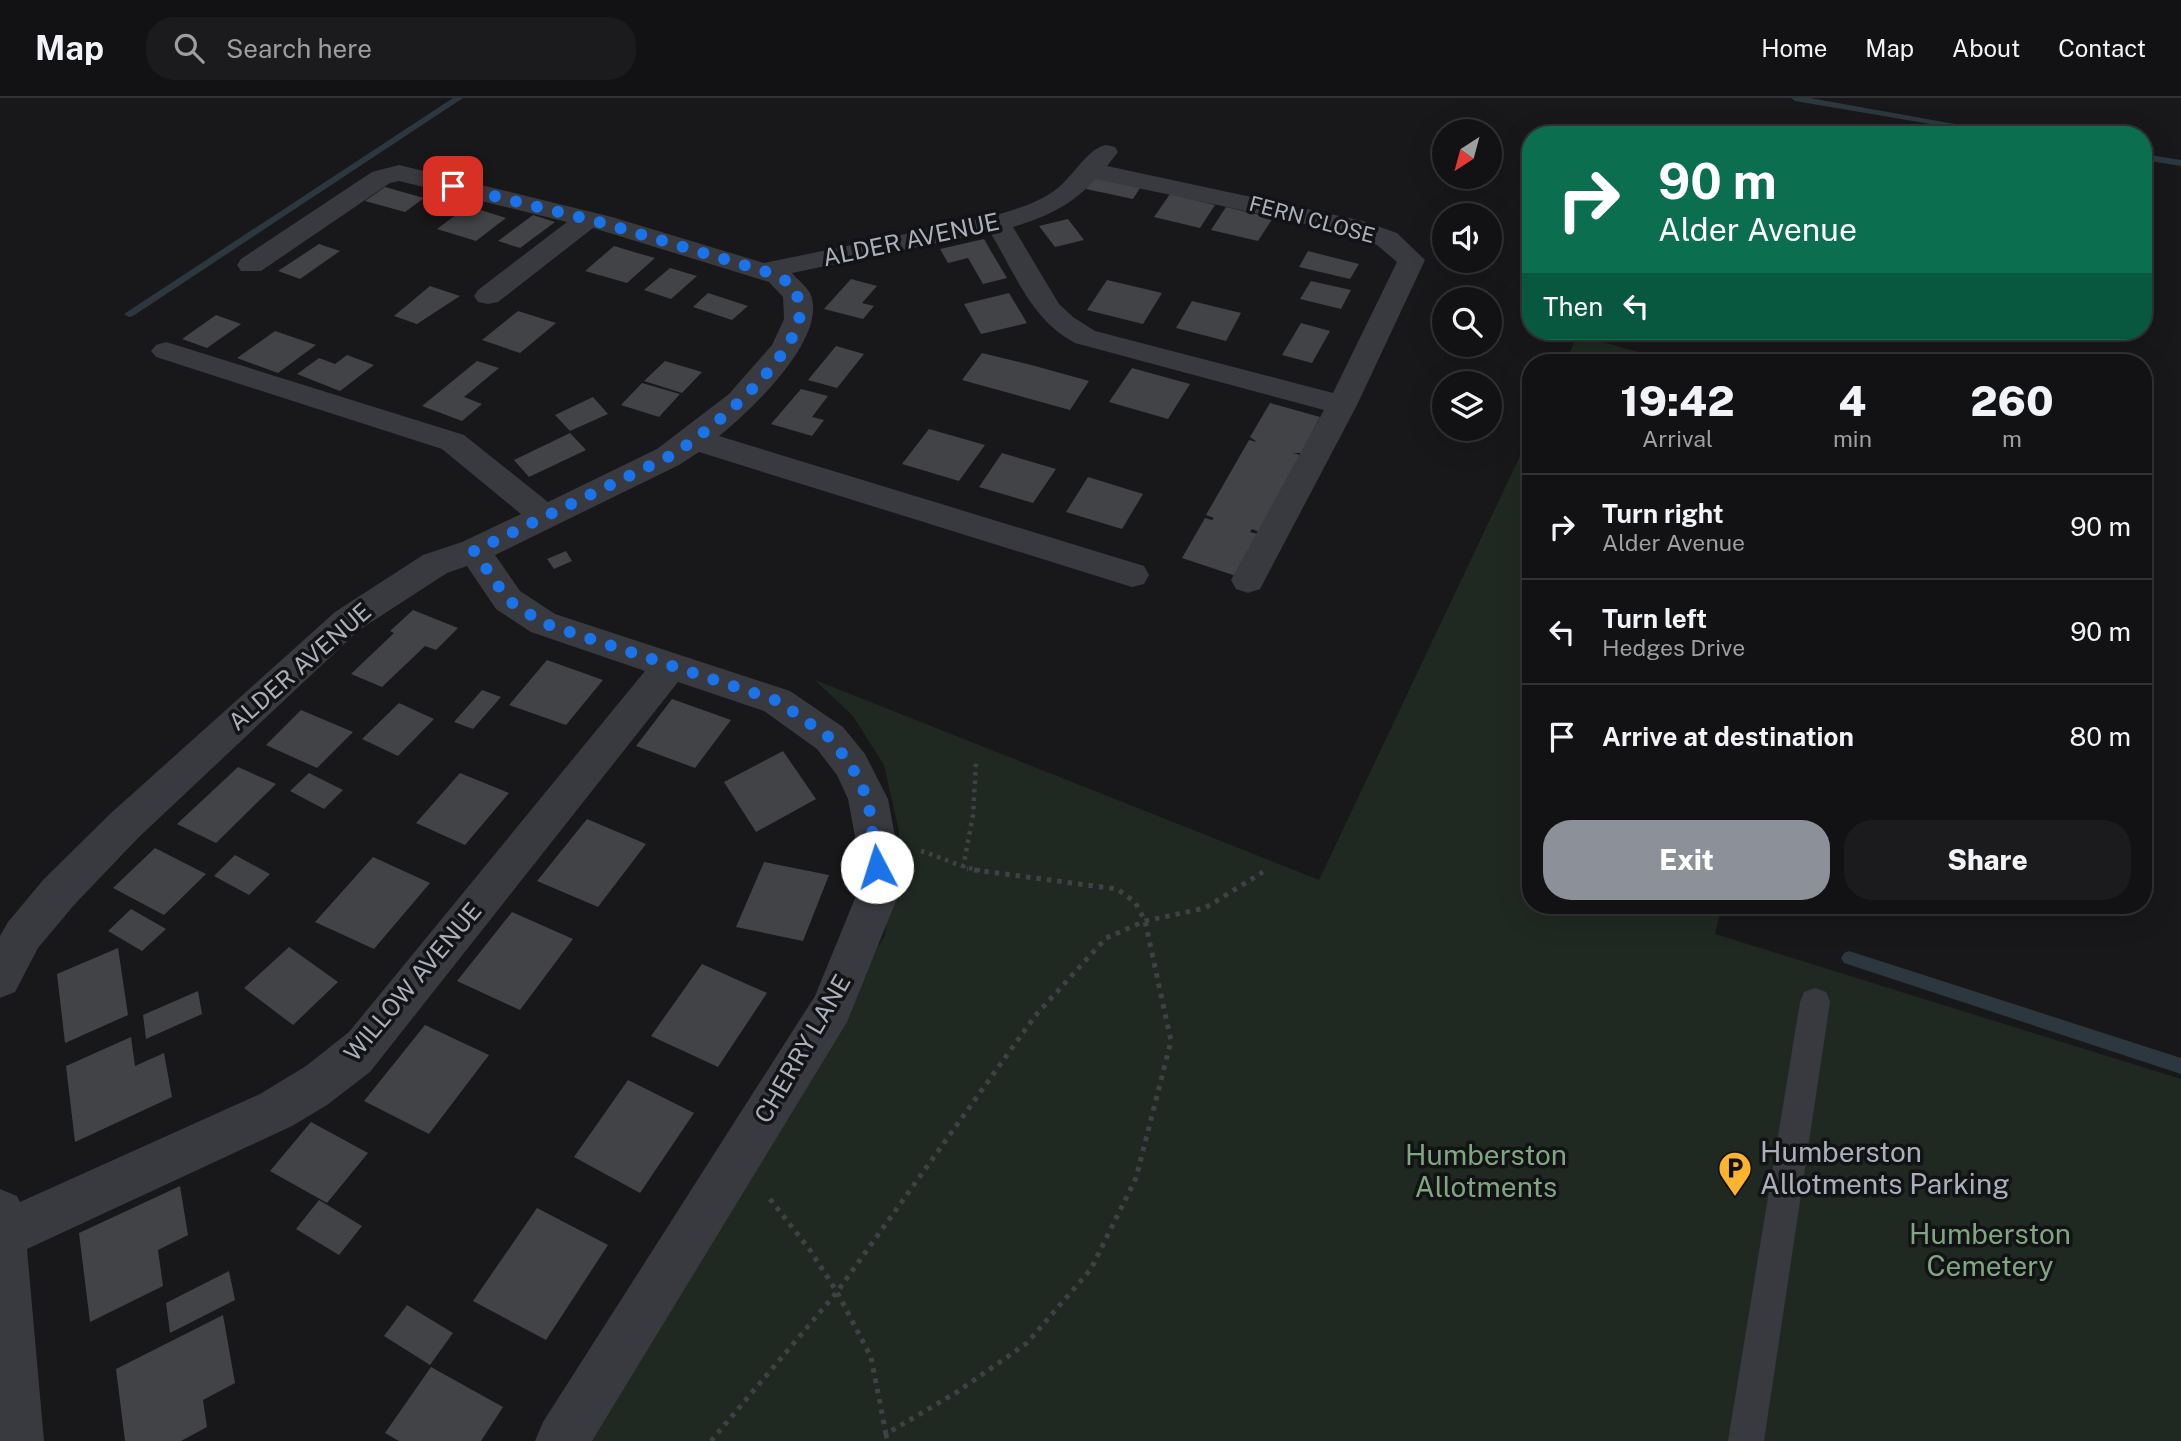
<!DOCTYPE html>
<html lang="en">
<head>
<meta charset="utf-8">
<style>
  :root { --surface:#121214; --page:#1b1b1d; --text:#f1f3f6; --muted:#9c9ea0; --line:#313234; --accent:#8c9099 }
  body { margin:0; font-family:"Public Sans",sans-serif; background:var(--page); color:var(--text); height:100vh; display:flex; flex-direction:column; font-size:26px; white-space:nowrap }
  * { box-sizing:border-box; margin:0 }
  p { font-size:23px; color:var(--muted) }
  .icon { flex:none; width:38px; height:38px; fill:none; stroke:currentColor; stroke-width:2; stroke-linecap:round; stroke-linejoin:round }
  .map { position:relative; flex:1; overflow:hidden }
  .panel { position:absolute; left:1522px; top:256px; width:630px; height:560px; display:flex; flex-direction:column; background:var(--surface); border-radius:28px; box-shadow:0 7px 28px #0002,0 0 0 2px var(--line) }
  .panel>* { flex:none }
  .banner { position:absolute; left:1522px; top:28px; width:630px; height:214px; border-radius:28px; box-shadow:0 7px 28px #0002,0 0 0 2px var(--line); background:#0b6e4f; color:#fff; overflow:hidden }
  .needle { width:46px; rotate:216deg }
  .buttons { position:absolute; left:1432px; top:21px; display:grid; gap:14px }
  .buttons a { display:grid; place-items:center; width:70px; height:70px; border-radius:50%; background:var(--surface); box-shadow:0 7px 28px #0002,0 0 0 2px var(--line); font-size:35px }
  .pin { position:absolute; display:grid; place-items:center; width:60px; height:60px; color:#fff; margin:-30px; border-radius:14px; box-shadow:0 4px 10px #0006 }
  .me { position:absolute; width:77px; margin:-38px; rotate:355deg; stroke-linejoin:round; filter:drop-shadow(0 0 5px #0008) }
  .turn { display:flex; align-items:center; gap:24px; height:147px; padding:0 21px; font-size:32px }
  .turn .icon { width:91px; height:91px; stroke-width:2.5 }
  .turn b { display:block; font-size:49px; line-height:60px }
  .then { display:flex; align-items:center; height:66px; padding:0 21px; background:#0003; gap:14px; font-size:26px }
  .eta { display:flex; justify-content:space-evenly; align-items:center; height:119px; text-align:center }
  .eta b { font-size:42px; font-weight:800; line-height:49px }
  .action { display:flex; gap:14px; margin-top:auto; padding:14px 21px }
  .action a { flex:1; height:80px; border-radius:28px; background:var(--accent); color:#fff; font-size:28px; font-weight:800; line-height:80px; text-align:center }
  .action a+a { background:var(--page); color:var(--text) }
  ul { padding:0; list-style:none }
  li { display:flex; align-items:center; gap:21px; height:105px; padding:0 21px; border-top:2px solid var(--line) }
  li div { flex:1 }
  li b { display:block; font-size:26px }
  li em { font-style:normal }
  header { display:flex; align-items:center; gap:42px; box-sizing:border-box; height:98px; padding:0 35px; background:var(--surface); border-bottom:2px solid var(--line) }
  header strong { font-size:33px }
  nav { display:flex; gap:38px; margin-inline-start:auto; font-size:24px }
  .search { width:490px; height:63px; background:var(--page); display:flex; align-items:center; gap:18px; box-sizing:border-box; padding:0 24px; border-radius:28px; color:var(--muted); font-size:26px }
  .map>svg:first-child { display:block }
  .green { fill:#1f2921 }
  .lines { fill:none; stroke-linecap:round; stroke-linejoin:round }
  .stream { fill:#2d373f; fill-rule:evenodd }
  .building { fill:#424347 }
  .path-far1 { stroke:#3f4147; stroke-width:4.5; stroke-dasharray:3.5 5; stroke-linecap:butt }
  .path { stroke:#3f4147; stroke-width:5; stroke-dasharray:4.5 6; stroke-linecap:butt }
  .lane { fill:#393a3f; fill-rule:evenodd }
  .street { fill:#393a3f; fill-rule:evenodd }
  .route { stroke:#1a73e8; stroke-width:12; stroke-dasharray:0 21.6 }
  .labels { text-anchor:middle; stroke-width:7; stroke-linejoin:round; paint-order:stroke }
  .far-street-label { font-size:21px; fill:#a9afbb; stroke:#131315 }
  .street-label { font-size:24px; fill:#a9afbb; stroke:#131315 }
  .near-poi-label { font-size:28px; fill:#a9afbb; stroke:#131315; text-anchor:start }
  .near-park-label { font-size:28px; fill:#80a681; stroke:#131315 }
</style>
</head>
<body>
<header>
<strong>Map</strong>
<div class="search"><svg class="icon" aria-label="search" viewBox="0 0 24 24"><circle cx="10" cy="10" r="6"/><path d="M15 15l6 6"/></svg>Search here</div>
<nav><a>Home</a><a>Map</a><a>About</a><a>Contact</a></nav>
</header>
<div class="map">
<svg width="2181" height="1343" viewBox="0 0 2181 1343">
  <rect width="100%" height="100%" fill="#18181a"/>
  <!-- green -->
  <path class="green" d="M1578 237 1674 264H1565Z
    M1531 335V807H1722L1715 836 2181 981V1343H583L885 837 899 733 884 667 853 618 815 582 1319 782Z"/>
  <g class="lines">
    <!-- stream -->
    <path class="stream" d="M453 0H463L133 218 129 219 124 216Z
      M1791 0H1810L2016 37H1995L1795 3Z
      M2144 56 2181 62V68L2144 62Z
      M1849 853 2181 960V976L1844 865 1841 860 1844 855Z"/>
  </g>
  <!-- building -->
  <path class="building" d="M1096 77 1142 87 1133 101 1086 91Z
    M385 89 424 100 405 114 365 103Z
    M1170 96 1215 107 1200 130 1154 119Z
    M468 108 506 120 476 143 437 131Z
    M1226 109 1273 120 1258 143 1211 132Z
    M533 117 555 124 520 150 498 143Z
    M1068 121 1084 142 1055 149 1039 128Z
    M984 141 992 155 1007 180 983 186 968 160 948 165 940 151Z
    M319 146 340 153 300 181 278 173Z
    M614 148 634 154 655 160 627 185 585 173Z
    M1308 153 1359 166 1350 181 1299 169Z
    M670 170 697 178 671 201 644 192Z
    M851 181 877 188 862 205 874 208 863 221 824 211Z
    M1107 182 1162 195 1143 226 1087 212Z
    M1311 183 1351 192 1341 211 1300 201Z
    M430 188 460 198 417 226 394 218Z
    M708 195 748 208 732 222 693 209Z
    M1009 195 1027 225 981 236 964 206Z
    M1192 203 1241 215 1226 243 1176 230Z
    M518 213 556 225 520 255 482 242Z
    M216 217 241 226 207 250 182 241Z
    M1301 225 1330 233 1312 265 1282 257Z
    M275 233 316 247 278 275 237 260Z
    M836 248 864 256 837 290 808 282Z
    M982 255 1035 268 1089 283 1070 312 962 282Z
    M347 257 374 267 340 293 297 276 319 260 335 266Z
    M477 263 499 270 464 299 482 306 462 323 422 308Z
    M665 263 702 274 682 295 644 283Z
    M1132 270 1190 286 1168 321 1109 304Z
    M642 285 680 296 659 319 621 307Z
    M801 291 828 298 812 319 824 322 812 338 771 326Z
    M593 299 608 316 570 333 555 317Z
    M1270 305 1320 319 1301 355H1293L1300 357 1259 434 1252 431 1250 434 1258 436 1236 478 1182 460 1205 420 1212 422 1214 420 1206 417 1249 342 1257 344 1250 339Z
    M929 331 985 347 959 383 902 366Z
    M570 335 586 352 529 379 514 362Z
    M1002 355 1056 371 1033 405 979 389Z
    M1088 379 1143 396 1122 431 1066 414Z
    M566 453 572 463 554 471 547 461Z
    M413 512 458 530 436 552 425 548 382 589 351 576 394 535 390 533Z
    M547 562 603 582 566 627 509 607Z
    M482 592 501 599 473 631 454 624Z
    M672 601 731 622 695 670 636 648Z
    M399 605 434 621 398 658 362 641Z
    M301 612 353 634 317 670 266 647Z
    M783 653 816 701 756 734 724 684Z
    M238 669 276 686 216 745 177 726Z
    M309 675 343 692 324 711 290 693Z
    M460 675 509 695 465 747 416 725Z
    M587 721 646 746 598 809 537 783Z
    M155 750 206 776 164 817 113 790Z
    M235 757 270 776 249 797 214 778Z
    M373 759 430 785 374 851 315 824Z
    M764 764 829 777 803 843 736 829Z
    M131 811 166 831 142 853 108 833Z
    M512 814 573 841 520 912 457 883Z
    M289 849 338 884 293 927 244 890Z
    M118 850 128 917 65 945 57 876Z
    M702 866 767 895 718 969 651 938Z
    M198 893 202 916 146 941 143 917Z
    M425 927 489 957 429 1036 364 1003Z
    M131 939 135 968 164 955 172 999 75 1044 66 968Z
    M628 982 694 1015 640 1095 574 1059Z
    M311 1024 368 1055 327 1105 270 1073Z
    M180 1088 188 1137 158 1152 163 1188 90 1224 79 1135Z
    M319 1102 362 1128 339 1157 296 1131Z
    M537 1110 608 1147 546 1242 473 1203Z
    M229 1173 235 1202 170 1235 166 1205Z
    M407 1207 453 1235 430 1267 384 1238Z
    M223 1217 235 1285 203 1302 207 1329 181 1343H125L116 1271Z
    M431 1269 503 1309 481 1343H399L385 1335Z"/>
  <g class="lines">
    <!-- path-far1 -->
    <path class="path-far1" d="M921 753C941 759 959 769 980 772
      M963 770 973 717 976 665"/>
    <!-- path -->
    <path class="path" d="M770 1101 810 1152 837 1194 871 1259 886 1336 957 1294 1027 1245 1091 1171 1136 1080 1171 943 1145 823 1135 804 1117 791 967 771
      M886 1336 887 1343
      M711 1343 837 1194 1035 918 1106 840 1145 823 1205 810 1263 774"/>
    <!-- lane -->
    <path class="lane" d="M1815 890 1826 894 1830 904 1764 1343H1728L1800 904 1804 894Z"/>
    <!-- street -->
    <path class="street" d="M1106 47 1115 49 1118 54 1107 68 1363 123 1397 135 1425 162 1357 307 1260 491 1248 495 1236 491 1231 482 1324 312 1075 245C1031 222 1015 175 990 134L792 175C797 181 806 188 810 195 830 239 749 314 719 338L1144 468 1149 477 1144 486 1132 489 699 354 679 367 495 457 520 493 555 516 790 593 843 629 865 656 888 701 896 744 900 793 847 924 592 1343H535L543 1324 815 898 858 793 856 744 848 701 837 677 817 651 764 613 678 584 370 974 327 1007 292 1028 27 1151 44 1343H0V1091L17 1098 20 1104 260 996 306 968 349 934 645 573 531 534 496 511 467 468 447 475 359 532 138 740 74 807 38 850 15 894 0 900V838L8 824 44 781 110 716 335 514 423 457 462 444 521 416 442 351 156 259 151 253 156 247 166 244 176 247 464 337 548 404 657 351 729 296 772 247 784 221 783 199 769 184 593 130 498 204 488 206 478 204 474 198 478 192 567 124 399 83 390 85 261 173H241L237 167 241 161 372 74 399 67 612 119 764 165 993 118C1016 111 1039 105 1058 90 1074 77 1087 51 1106 47ZM1096 81 1347 135 1377 147 1397 164 1333 295 1095 233 1073 219 1059 206 1013 129C1046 119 1072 107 1096 81Z"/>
  </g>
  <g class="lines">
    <!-- route -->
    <path class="route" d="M453 88 603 125 764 173 791 185C796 195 801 204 800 216 795 262 707 337 668 359L474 453 508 502 543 525 778 603 830 640 851 667 868 701 877 769"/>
  </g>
  <!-- icons -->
  <defs>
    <symbol id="parking-pin" viewBox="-11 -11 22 30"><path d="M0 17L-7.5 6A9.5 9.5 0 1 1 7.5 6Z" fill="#fcb42e" stroke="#131315"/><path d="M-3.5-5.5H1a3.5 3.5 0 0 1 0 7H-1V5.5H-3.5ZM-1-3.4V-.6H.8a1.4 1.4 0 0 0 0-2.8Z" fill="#111"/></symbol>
  </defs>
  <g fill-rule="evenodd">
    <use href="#parking-pin" x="1716" y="1051" width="38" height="52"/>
  </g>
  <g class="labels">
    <!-- far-street labels -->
    <g class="far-street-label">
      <text transform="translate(1312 122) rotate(15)" y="7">FERN CLOSE</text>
    </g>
    <!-- street labels -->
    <g class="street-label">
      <text transform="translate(911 142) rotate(-12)" y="8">ALDER AVENUE</text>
      <text transform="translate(300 569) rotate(-41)" y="8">ALDER AVENUE</text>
      <text transform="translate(413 884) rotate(-50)" y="8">WILLOW AVENUE</text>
      <text transform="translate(803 951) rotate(-60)" y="8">CHERRY LANE</text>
    </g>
    <!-- near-poi labels -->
    <g class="near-poi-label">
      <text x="1760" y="1064">Humberston<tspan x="1760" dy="32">Allotments Parking</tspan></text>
    </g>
    <!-- near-park labels -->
    <g class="near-park-label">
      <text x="1486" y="1067">Humberston<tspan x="1486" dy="32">Allotments</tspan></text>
      <text x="1990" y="1146">Humberston<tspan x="1990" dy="32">Cemetery</tspan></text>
    </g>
  </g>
</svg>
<div class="buttons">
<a><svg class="needle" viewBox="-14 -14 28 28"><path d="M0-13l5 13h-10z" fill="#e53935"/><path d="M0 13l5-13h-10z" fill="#9c9ea0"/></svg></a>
<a><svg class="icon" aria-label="sound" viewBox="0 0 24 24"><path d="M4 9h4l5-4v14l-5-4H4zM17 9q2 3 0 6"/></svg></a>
<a><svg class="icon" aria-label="search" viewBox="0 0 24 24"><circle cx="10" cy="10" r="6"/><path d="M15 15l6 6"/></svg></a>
<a><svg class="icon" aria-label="layers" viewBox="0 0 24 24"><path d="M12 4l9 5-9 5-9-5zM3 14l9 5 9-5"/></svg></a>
</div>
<div class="pin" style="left:453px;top:88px;background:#d93025"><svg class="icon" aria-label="arrive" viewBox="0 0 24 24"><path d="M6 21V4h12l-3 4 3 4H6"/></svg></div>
<svg class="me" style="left:877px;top:769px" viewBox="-20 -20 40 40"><circle r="19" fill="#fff"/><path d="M0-13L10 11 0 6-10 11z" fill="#1a73e8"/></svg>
<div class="banner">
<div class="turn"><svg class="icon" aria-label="right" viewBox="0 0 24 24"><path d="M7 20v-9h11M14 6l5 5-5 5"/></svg><div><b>90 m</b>Alder Avenue</div></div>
<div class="then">Then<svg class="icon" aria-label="left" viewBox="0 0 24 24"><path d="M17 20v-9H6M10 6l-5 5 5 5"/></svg></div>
</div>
<section class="panel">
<div class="eta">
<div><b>19:42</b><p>Arrival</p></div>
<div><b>4</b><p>min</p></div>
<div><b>260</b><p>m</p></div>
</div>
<ul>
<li><svg class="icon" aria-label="right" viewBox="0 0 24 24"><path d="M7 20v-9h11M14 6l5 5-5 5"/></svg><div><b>Turn right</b><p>Alder Avenue</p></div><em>90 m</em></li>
<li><svg class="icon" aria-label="left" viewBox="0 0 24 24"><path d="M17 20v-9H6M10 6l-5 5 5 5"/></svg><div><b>Turn left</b><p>Hedges Drive</p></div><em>90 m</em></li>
<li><svg class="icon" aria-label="arrive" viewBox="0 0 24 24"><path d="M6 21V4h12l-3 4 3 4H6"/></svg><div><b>Arrive at destination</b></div><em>80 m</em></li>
</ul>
<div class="action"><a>Exit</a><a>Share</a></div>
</section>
</div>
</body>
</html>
